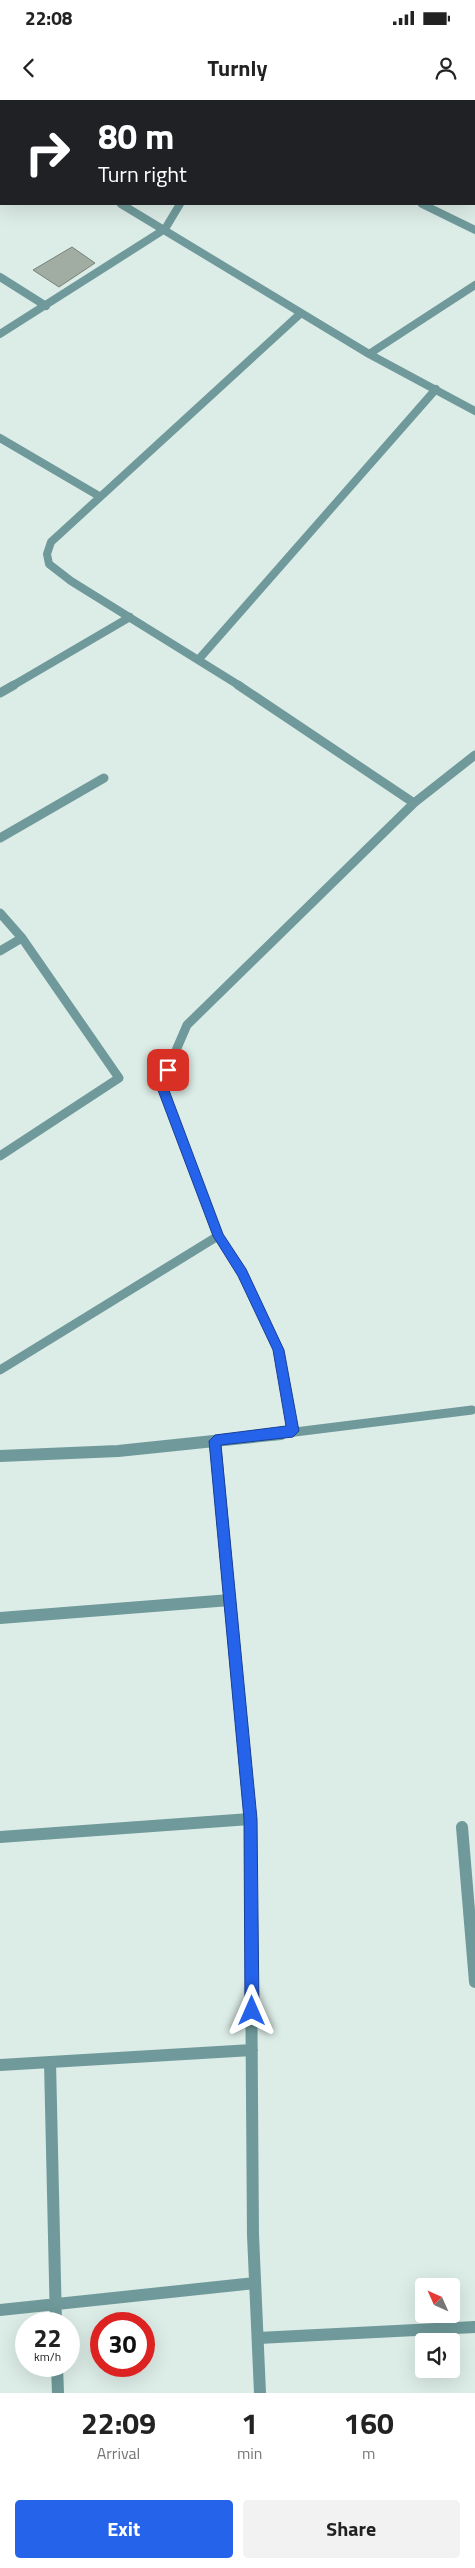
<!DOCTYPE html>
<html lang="en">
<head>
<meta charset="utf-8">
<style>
  :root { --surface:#fff; --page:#f2f2f2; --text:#222; --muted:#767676; --accent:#2563eb }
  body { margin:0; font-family:"Titillium Web",sans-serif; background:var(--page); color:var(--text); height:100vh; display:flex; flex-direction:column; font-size:19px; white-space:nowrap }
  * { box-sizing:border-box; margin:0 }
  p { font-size:16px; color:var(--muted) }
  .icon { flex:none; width:28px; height:28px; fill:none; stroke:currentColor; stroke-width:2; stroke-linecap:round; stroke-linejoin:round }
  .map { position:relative; height:2293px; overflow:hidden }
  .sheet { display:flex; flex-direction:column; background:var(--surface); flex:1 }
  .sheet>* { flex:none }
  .top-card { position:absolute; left:0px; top:0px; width:475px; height:105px; box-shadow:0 5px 20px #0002; background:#202124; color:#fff; overflow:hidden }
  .needle { width:32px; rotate:315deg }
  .buttons { position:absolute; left:415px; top:2178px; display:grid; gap:10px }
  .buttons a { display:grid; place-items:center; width:45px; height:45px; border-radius:5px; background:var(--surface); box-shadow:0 5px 20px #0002; font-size:25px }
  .speed { position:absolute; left:15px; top:2212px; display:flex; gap:10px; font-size:25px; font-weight:700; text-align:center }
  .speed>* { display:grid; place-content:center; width:65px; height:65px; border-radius:50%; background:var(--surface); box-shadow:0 5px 20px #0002; line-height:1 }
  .speed small { font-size:12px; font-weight:400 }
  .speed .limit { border:8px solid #d22; background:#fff; color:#111 }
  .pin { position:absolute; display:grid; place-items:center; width:42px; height:42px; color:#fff; margin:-21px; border-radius:10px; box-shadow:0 2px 8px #0006 }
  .me { position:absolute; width:55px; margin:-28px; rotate:0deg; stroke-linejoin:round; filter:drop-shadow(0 0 4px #0008) }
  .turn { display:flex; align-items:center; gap:18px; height:105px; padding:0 15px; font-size:22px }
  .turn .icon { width:65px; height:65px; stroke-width:2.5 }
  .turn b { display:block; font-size:35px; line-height:42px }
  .eta { display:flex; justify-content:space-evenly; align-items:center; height:85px; text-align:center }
  .eta b { font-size:30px; font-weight:700; line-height:35px }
  .primary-button { display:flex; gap:10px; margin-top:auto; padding:10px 15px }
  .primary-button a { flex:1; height:58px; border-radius:5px; background:var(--accent); color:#fff; font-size:20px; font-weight:700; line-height:58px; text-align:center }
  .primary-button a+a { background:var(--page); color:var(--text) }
  .status { display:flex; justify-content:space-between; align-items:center; height:35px; padding:0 25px; background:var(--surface); direction:ltr }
  .status svg { height:14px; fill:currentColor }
  header { display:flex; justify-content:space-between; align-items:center; height:65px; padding:0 15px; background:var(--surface); font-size:22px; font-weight:700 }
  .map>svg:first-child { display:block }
  .building { fill:#a1aca2; stroke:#778278 }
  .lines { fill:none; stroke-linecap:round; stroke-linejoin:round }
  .street-far2 { stroke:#6f999a; stroke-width:8 }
  .street-far1 { stroke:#6f999a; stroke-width:9 }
  .street { stroke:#6f999a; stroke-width:12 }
  .route { fill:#2563eb; stroke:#184099 }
</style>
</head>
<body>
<div class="status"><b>22:08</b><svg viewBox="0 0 49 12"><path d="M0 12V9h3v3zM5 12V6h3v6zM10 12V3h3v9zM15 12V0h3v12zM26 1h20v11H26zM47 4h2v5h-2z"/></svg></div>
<header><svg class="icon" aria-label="back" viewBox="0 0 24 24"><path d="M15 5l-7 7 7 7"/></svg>Turnly<svg class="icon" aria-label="person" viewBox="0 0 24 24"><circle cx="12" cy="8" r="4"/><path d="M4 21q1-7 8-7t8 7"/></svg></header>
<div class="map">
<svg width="475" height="2293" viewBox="0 0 475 2293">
  <rect width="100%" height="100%" fill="#dcece6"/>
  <!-- building -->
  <path class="building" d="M72 147 95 163 59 187 33 170Z"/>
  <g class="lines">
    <!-- street-far2 -->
    <path class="street-far2" d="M217 1 219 0
      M121 104 369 254 475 185
      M422 104 475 130
      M0 177 46 206
      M0 234 165 129 180 104
      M369 254 475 311
      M0 338 99 396
      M199 559 436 289
      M12 586 130 517
      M240 586 71 481 49 464 47 454 51 442 301 213"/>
    <!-- street-far1 -->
    <path class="street-far1" d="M238 585 414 703
      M0 593 14 585
      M0 738 104 678
      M0 813 22 838 119 978 0 1056
      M0 851 22 838
      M0 1270 218 1136
      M293 1331 279 1250 242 1172 218 1136 161 985 187 925 414 703 475 655
      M271 1335 472 1310"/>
    <!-- street -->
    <path class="street" d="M215 1341 250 1719 253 2135 260 2293
      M0 1356 118 1351 281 1334
      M0 1518 230 1500
      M462 1727 475 1882
      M0 1737 250 1719
      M50 1962 56 2224
      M0 1965 252 1950
      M0 2210 255 2183
      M258 2238 475 2227
      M57 2266 58 2293"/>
  </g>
  <!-- route -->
  <path class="route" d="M168 965 173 970 167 985 223 1134 246 1169 284 1250 299 1331 293 1337 221 1345 257 1719 259 1911 257 1916 252 1918 247 1916 245 1911 244 1719 209 1341 215 1335 286 1326 273 1250 238 1176 213 1136 156 985 164 967Z"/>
</svg>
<div class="buttons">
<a><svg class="needle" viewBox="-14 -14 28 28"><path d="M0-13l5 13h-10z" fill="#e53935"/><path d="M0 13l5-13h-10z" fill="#767676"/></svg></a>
<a><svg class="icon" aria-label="sound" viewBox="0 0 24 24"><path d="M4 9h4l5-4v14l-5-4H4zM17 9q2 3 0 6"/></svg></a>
</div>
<div class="speed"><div>22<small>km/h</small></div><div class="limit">30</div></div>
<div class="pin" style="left:168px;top:970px;background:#d93025"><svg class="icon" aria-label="arrive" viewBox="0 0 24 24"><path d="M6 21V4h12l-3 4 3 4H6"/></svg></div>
<svg class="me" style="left:252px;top:1911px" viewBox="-20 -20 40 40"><path d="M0-17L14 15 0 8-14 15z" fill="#2563eb" stroke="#fff" stroke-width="4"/></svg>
<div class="top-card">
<div class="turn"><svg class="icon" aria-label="right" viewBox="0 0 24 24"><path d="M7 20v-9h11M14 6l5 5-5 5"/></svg><div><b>80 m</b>Turn right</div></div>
</div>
</div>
<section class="sheet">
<div class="eta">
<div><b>22:09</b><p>Arrival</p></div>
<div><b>1</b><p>min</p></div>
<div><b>160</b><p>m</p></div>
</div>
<div class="primary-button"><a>Exit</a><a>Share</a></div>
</section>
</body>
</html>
